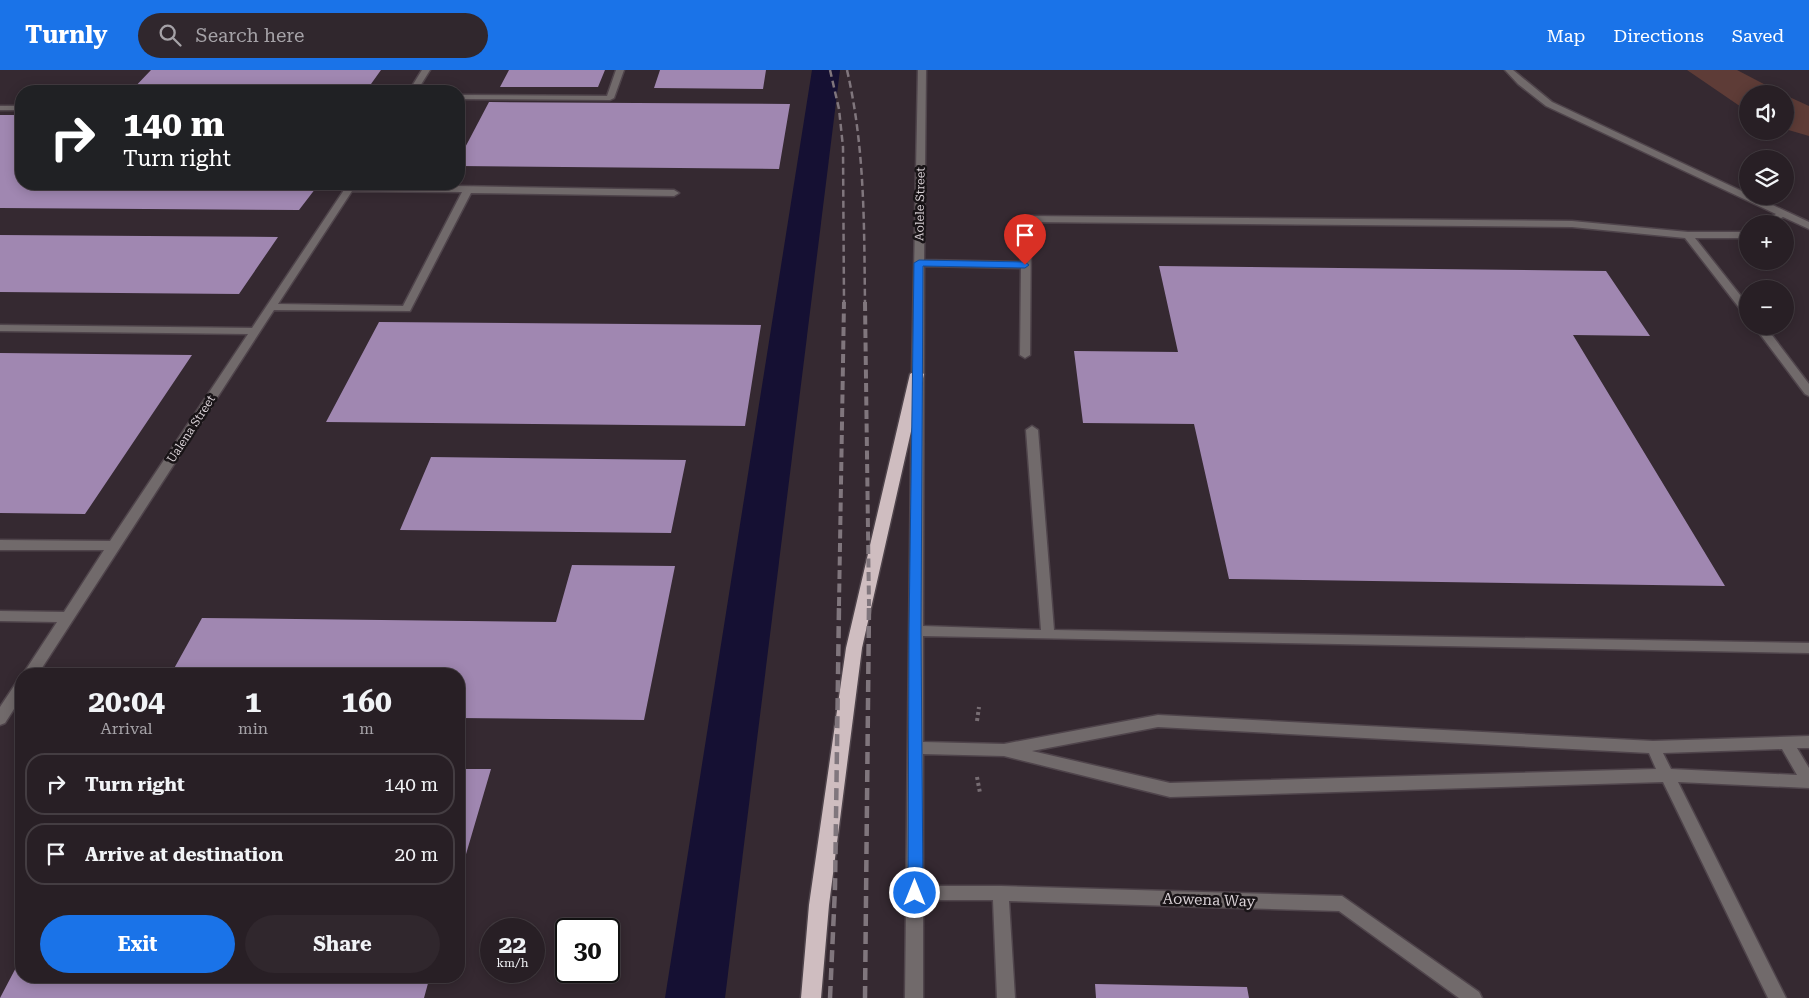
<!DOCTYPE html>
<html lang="en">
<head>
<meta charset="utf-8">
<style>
  :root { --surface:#281f25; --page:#30272d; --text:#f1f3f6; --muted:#a5a2a7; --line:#443d42; --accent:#1a73e8 }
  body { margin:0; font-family:"Roboto Serif",serif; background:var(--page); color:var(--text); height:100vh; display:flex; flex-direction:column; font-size:19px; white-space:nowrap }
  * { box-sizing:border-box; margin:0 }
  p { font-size:16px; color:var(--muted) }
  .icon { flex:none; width:28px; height:28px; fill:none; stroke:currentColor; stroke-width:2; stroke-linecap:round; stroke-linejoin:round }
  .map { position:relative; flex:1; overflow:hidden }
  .drawer { position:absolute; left:15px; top:598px; width:450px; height:315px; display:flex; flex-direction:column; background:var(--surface); border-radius:20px; box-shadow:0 2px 12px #0003,0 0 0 1px var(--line) }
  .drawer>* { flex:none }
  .top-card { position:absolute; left:15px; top:15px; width:450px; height:105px; border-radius:20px; box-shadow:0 2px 12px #0003,0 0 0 1px var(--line); background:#202124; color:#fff; overflow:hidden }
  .buttons { position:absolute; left:1739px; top:15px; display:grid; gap:10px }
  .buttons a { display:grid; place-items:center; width:55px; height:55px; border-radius:50%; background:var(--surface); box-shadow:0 2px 12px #0003,0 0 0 1px var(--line); font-size:25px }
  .speed { position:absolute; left:480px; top:848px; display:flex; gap:10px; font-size:25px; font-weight:700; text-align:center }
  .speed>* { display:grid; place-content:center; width:65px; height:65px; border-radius:50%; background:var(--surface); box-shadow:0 2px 12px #0003,0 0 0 1px var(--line); line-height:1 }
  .speed small { font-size:12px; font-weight:400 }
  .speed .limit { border:2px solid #111; border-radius:8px; background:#fff; color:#111 }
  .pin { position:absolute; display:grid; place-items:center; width:42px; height:42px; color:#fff; margin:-51px -21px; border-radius:50% 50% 50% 0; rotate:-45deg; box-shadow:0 0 5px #0007 }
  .pin .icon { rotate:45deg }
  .me { position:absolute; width:55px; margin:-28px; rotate:0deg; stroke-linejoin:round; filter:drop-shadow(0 0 4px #0008) }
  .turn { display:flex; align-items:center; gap:18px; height:105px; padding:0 25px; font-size:22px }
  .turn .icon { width:65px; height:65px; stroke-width:2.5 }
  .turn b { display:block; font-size:35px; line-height:42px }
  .eta { display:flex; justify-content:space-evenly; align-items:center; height:85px; text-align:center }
  .eta b { font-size:30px; font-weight:700; line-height:35px }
  .cta { display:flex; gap:10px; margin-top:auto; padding:10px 25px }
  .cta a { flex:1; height:58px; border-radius:30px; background:var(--accent); color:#fff; font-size:20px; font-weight:700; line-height:58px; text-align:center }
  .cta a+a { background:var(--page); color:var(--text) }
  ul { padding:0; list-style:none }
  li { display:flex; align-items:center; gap:15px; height:62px; margin:0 10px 8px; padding:0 15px; border:2px solid var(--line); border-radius:20px }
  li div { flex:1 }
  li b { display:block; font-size:19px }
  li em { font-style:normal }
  header { display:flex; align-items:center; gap:30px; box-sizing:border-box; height:70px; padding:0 25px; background:var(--accent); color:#fff }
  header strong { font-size:24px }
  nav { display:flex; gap:28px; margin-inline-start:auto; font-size:18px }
  .search { width:350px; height:45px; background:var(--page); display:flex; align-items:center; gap:12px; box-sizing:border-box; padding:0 18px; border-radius:28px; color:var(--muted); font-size:19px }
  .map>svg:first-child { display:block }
  .green { fill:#5e3c37 }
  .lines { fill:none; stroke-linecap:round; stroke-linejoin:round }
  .canal { fill:#151033; fill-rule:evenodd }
  .building { fill:#a087b1 }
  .minor-casing { stroke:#4f444b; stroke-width:3 }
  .highway-casing { stroke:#4f444b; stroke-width:3 }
  .path { stroke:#776d73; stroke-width:4; stroke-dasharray:3 3; stroke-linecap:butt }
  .minor { fill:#716a6b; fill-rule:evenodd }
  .highway { fill:#cfbdc0; fill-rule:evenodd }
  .rail-far2 { stroke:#80767d; stroke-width:2.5; stroke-dasharray:7 4; stroke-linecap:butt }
  .rail-far1 { stroke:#80767d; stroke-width:4; stroke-dasharray:9 4.5; stroke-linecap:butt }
  .rail { stroke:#80767d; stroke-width:4.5; stroke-dasharray:12 6; stroke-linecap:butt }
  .route { fill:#1a73e8; stroke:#114b97 }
  .labels { text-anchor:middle; stroke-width:5; stroke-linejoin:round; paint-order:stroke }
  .street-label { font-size:12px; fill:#d9d1d6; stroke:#191417 }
  .near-street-label { font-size:15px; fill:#d9d1d6; stroke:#191417 }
</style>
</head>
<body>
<header>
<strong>Turnly</strong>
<div class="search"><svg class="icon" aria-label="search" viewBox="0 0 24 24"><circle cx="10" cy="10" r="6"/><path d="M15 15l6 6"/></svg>Search here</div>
<nav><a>Map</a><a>Directions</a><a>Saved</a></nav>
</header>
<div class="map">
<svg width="1809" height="928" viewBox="0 0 1809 928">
  <rect width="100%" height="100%" fill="#352931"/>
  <!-- green -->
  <path class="green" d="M1687 0H1737L1783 24H1748L1747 41Z
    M1785 25 1809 36V66L1785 59Z"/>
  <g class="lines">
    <!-- canal -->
    <path class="canal" d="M812 0H840L725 928H665Z"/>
  </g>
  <!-- building -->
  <path class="building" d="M151 0H381L366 21H131Z
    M509 0H605L598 17H500Z
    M660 0H766L763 19 654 18Z
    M489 32 790 34 779 99 459 96V89Z
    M0 45H21V114H319L299 140 0 138Z
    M0 165 278 167 239 224 0 222Z
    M1159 196 1606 201 1650 266 1573 265 1725 516 1229 509 1194 354 1083 353 1074 281 1178 282Z
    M379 252 761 255 745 356 326 352Z
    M0 283 192 285 85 444 0 443Z
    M431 387 686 390 671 463 400 460Z
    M572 495 675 496 644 650 459 648V604H171L202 548 556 552Z
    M459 699H491L459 808Z
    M21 888V906H430L424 928H0Z
    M1095 914 1247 917 1249 928H1096Z"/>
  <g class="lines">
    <defs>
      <path id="minor" d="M422 0H430L417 21H409Z
        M616 0H624L614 28 610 30 459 29V25L607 26Z
        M918 0H926L924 190 1021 192V149L1026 146 1572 151 1688 162H1740L1748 159V166L1741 168H1695L1748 235V245L1744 244 1685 168 1572 157 1031 152 1030 285 1025 288 1020 285 1021 198 924 196 923 556 1041 560 1026 360 1032 356 1038 360 1054 560 1809 573V583L923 566V672L1004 674 1158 645 1653 671 1809 666V678H1797L1809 698V718L1678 712 1786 928H1768L1663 712 1170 727 1004 686 923 684V816H1001L1342 826 1479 922 1482 928H1459L1339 841 1009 831 1015 928H997L993 830H923V928H905L912 304ZM1158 657 1649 683 1656 699 1170 713 1032 681ZM1782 679 1797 705 1671 699 1663 683Z
        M1505 0H1513L1552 32 1748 124V126H1753L1809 152V159L1783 147 1771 154H1759L1776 144 1546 36 1518 14Z
        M0 36H21V40H0Z
        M348 114 674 120 679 123 674 126 471 123 410 241 274 240 38 604H23L57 552 0 551V541L64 542 104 480H0V470L110 471 248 264 0 261V255L252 258ZM352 121 462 122 403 236 278 234Z
        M1754 256H1765L1809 314V326L1805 324Z
        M21 611V628L5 653 0 655V637L16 613Z"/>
      <path id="highway" d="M917 300 924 304 862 578 829 835 821 928H801L809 835 846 578 910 304Z"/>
    </defs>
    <!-- minor casing -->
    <use href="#minor" class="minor-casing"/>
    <!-- highway casing -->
    <use href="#highway" class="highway-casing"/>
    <!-- path -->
    <path class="path" d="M977 651 979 637
      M977 707 980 723"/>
    <!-- minor -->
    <use href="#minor" class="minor"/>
    <!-- highway -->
    <use href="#highway" class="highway"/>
    <!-- rail-far2 -->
    <path class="rail-far2" d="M830 0 839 39 843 77 844 233
      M847 0C865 78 864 154 865 233"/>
    <!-- rail-far1 -->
    <path class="rail-far1" d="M865 232 869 536
      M839 536 844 232"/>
    <!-- rail -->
    <path class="rail" d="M830 928 835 818 839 535
      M865 928 869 535"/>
  </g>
  <!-- route -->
  <path class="route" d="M919 190 1025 192 1029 195 1025 198 923 196 921 561 923 823 920 828 915 830 910 828 908 823 909 561 914 193Z"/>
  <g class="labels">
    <!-- street labels -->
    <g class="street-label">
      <text transform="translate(920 134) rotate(-89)" y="4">Aolele Street</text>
      <text transform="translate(191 359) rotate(-57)" y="4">Ualena Street</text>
    </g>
    <!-- near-street labels -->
    <g class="near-street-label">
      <text transform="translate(1209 830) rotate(2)" y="5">Aowena Way</text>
    </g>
  </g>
</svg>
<div class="buttons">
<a><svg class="icon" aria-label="sound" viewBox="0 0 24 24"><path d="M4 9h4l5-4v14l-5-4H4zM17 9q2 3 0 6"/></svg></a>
<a><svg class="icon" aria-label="layers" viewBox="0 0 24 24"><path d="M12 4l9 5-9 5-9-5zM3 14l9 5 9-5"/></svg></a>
<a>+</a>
<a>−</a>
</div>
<div class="speed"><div>22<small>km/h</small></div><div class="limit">30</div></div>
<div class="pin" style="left:1025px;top:195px;background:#d93025"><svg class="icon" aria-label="arrive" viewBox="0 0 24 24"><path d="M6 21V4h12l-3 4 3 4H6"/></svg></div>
<svg class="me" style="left:915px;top:823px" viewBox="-20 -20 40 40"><circle r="17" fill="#1a73e8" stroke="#fff" stroke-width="3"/><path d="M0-11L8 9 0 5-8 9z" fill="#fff"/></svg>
<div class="top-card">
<div class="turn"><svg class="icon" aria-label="right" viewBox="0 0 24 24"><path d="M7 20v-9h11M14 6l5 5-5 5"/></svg><div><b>140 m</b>Turn right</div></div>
</div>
<section class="drawer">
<div class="eta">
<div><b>20:04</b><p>Arrival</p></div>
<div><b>1</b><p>min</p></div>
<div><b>160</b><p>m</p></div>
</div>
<ul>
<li><svg class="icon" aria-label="right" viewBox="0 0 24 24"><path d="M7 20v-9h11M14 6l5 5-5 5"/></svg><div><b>Turn right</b></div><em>140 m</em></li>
<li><svg class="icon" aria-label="arrive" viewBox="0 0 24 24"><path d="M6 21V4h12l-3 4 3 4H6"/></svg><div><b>Arrive at destination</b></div><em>20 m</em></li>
</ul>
<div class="cta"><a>Exit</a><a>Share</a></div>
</section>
</div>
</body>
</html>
